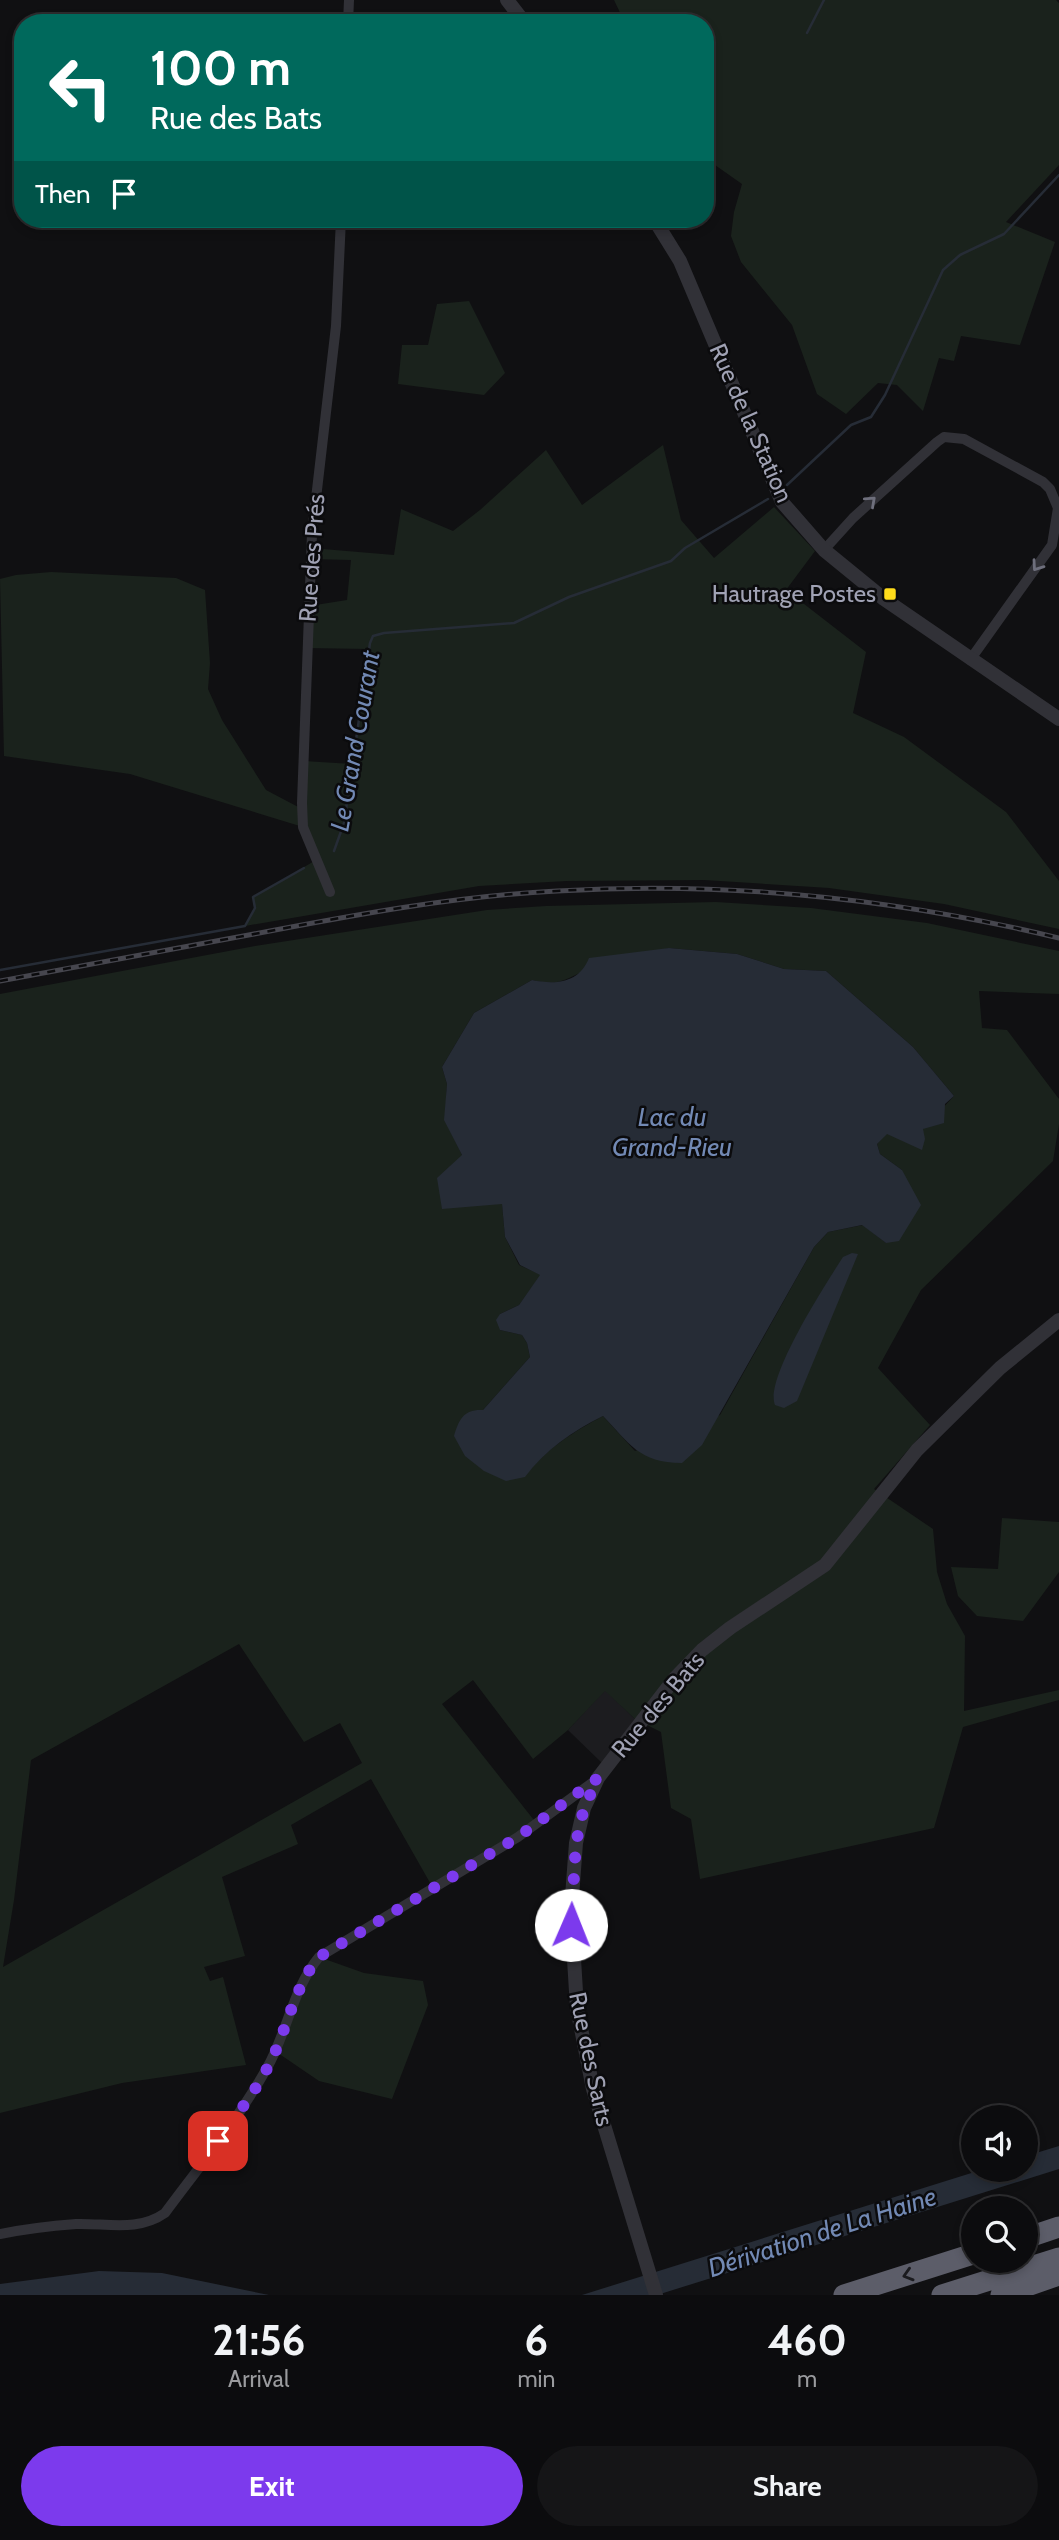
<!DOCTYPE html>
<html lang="en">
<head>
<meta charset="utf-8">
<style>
  :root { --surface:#0c0c0e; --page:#151517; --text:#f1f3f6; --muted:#9a9b9e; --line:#2c2c2e; --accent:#7c3aed }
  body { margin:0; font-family:Cabin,sans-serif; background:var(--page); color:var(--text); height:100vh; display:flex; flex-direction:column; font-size:26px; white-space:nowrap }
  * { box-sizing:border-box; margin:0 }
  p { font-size:23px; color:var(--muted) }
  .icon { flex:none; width:38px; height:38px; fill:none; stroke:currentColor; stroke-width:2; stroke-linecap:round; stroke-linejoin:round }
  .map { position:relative; height:2295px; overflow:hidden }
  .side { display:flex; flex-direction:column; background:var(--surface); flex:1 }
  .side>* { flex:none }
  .guide { position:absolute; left:14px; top:14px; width:700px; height:214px; border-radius:28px; box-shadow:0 4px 10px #0003,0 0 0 2px var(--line); background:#00695c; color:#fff; overflow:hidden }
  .fabs { position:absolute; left:961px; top:2105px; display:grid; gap:14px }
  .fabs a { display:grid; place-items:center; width:77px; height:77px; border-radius:50%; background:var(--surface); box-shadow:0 4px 10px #0003,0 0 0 2px var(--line); font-size:35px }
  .pin { position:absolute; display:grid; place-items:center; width:60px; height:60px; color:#fff; margin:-30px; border-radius:14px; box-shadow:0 4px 10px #0006 }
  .me { position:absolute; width:77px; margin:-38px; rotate:1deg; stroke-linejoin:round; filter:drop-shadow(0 0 5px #0008) }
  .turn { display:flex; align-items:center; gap:24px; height:147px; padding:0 21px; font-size:32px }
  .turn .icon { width:91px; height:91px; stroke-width:2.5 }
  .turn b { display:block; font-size:49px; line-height:60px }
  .then { display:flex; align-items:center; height:66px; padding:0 21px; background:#0003; gap:14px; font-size:26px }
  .eta { display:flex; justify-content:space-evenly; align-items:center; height:119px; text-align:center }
  .eta b { font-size:42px; font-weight:700; line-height:49px }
  .primary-button { display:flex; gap:14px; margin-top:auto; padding:14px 21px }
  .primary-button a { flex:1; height:80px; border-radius:42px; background:var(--accent); color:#fff; font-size:28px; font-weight:700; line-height:80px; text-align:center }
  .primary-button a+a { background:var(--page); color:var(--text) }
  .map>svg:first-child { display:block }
  .built { fill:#1c1c1f }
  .green { fill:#1a221c; fill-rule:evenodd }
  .water { fill:#262c36 }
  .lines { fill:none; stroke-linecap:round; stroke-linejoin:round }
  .stream { stroke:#262c36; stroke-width:2.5 }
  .minor { stroke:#313137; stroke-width:10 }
  .tertiary { stroke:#313137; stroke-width:14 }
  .motorway { stroke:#5c5d69; stroke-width:21 }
  .rail-casing { stroke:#46464e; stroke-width:5 }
  .rail { stroke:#0b0b0d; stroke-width:2.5; stroke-dasharray:8; stroke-linecap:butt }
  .oneway { stroke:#6e6f7c }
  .oneway2 { stroke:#1b1b1f }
  .route { stroke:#7c3aed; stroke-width:12; stroke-dasharray:0 21.6 }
  .poi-dot { fill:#ffdc1b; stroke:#0b0b0d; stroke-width:2.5 }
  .labels { text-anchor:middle; stroke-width:5; stroke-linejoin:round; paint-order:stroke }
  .street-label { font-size:24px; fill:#a0a2b4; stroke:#0b0b0d }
  .poi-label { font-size:24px; fill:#a0a2b4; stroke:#0b0b0d; text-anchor:end }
  .water-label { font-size:26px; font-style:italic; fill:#7289b4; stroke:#0b0b0d }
</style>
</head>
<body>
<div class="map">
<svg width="1059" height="2295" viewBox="0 0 1059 2295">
  <rect width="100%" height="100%" fill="#101012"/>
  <!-- built -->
  <path class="built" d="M605 1690 635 1719 602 1763 568 1730Z"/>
  <!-- green -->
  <path class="green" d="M614 0H1056L1059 3V165L1006 222 1055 242 1020 345 961 336 954 361 939 358 923 411 897 385 878 383 846 414 817 394 792 325 741 262 731 236 734 212 742 184 705 158V23H625Z
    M469 301 505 373 484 395 398 384 402 345H428L437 304Z
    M663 445 681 520 714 558 774 507 815 551 786 590 866 652 853 713 904 737 1006 812 1059 881V929L944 904 829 888 704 880 567 881 479 886 245 926 254 908 253 897 316 860 303 827 130 774 4 756 0 579 16 575 51 572 176 578 205 590 210 663 208 689 222 720 266 790 302 809 304 761 352 764 369 649 306 648 309 606 347 600 351 560 311 559V548L394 555 401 509 453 531 480 510 546 450 582 505Z
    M716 902 811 908 927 923 1059 951V994L979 991 982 1028 1007 1030 1059 1099V1124L1053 1161 921 1290 878 1368 930 1425 874 1489 933 1529 937 1572 947 1604 965 1636 964 1711 1059 1690V1700L963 1727 934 1828 700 1879 691 1819 671 1808 661 1732 635 1719 605 1691 568 1730 533 1759 473 1680 442 1704 537 1824 433 1888 371 1779 291 1825 298 1844 222 1877 245 1956 204 1967 210 1981 223 1977 246 2065 122 2083 0 2113V994L255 946 487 910 546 906ZM669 948 737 954 784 969 826 971 913 1047 954 1096 923 1129 886 1134 877 1144 880 1154 902 1170 886 1243 863 1225 828 1232 814 1247 720 1415 635 1451 603 1416C573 1432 546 1449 525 1476L483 1410 530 1357 527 1343 522 1335 500 1330V1314L519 1305 541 1275 519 1265 505 1237 502 1204 462 1155 445 1120 447 1084 442 1067 474 1013 532 980C558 986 562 981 584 971 608 960 643 955 669 948ZM239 1644 304 1742 340 1723 362 1763 3 1967 14 1900 31 1760Z
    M1002 1518 1059 1522V1572L1023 1621 977 1616 958 1596 951 1567 998 1569Z
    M319 1957 364 1973 423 1981 428 2005 392 2099 319 2081 275 2051Z"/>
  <!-- water -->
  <path class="water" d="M669 948 737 954 784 969 826 971 913 1047 954 1096 945 1104 944 1123 923 1129 925 1139 922 1150 887 1134 877 1144 880 1154 902 1170 921 1205 899 1241 886 1243 862 1225 828 1232 814 1247 702 1445 682 1463C639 1463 629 1443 603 1416 573 1431 545 1450 525 1477L506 1481 484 1471 465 1456 454 1436C459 1419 464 1409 483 1410L530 1357 527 1343 522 1335 500 1330 496 1320 500 1314 519 1305 540 1275 520 1265 505 1237 502 1204 442 1209 437 1178 462 1155 444 1120 447 1084 442 1067 474 1013 532 980C556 985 579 983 589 958Z
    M852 1253 858 1254 797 1401 784 1408 775 1405C764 1379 827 1282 843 1257Z
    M1059 2146V2169L657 2295H582L981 2170H1026V2156Z
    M99 2271 162 2273 269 2295H0V2284Z"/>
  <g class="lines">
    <!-- stream -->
    <path class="stream" d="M807 33 824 0
      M787 485 851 425 871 417 885 395 943 270 960 255 1004 234 1059 175
      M334 851 344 823 370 643 373 636 384 633 514 623 569 597 671 561 685 548 768 499
      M0 970 245 926 255 908 253 897 304 868"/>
    <!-- minor -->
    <path class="minor" d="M348 23 349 0
      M824 550 853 518 937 442 944 437 964 439 1043 482 1050 489 1058 508 1052 545 970 660
      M330 892 303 827 302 803 312 533 336 326 341 219
      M0 2234C25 2229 50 2226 76 2224 107 2223 138 2232 165 2213 200 2166 238 2119 267 2068 287 2033 293 1988 319 1957L518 1837 596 1780"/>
    <!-- tertiary -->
    <path class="tertiary" d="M507 0 525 23
      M654 219 680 261 782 502 824 550 884 599 1059 719
      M656 2295 593 2089 577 2008 571 1910 576 1843 584 1808 598 1778 675 1678 702 1650 730 1628 825 1565 917 1450 1000 1368 1059 1320"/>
    <!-- motorway -->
    <path class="motorway" d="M1026 2238 1059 2227
      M844 2295 973 2254
      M942 2295 1059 2258
      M1001 2295 1059 2275"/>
    <defs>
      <path id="rail" d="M0 981C85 965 169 950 254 934 354 915 455 896 557 891 727 881 894 898 1059 938"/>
    </defs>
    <!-- rail casing -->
    <use href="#rail" class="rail-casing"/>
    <!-- rail -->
    <use href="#rail" class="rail"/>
  </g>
  <!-- one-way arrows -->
  <defs><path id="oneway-chevron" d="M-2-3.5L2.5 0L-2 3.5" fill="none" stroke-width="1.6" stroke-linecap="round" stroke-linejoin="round" transform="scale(1.75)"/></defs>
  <g class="oneway">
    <use href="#oneway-chevron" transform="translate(871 501) rotate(-42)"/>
    <use href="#oneway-chevron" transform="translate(1037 566) rotate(125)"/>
  </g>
  <use class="oneway2" href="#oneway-chevron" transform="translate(908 2275) rotate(163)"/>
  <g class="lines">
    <!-- route -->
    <path class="route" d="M218 2141C236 2116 255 2092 269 2065 287 2030 294 1987 319 1957L518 1837 598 1778 584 1808 576 1843 571 1925"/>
  </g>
  <!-- markers -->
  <rect class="poi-dot" x="883" y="587" width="14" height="14" rx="3.5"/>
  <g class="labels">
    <!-- street labels -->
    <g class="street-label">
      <text transform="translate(751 423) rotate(66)" y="8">Rue de la Station</text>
      <text transform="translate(312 558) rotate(-86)" y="8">Rue des Prés</text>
      <text transform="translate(658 1705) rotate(-50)" y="8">Rue des Bats</text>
      <text transform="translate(591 2059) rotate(78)" y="8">Rue des Sarts</text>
    </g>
    <!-- poi labels -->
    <g class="poi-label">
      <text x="876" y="602">Hautrage Postes</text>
    </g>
    <!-- water labels -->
    <g class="water-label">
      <text transform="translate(355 741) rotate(-80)" y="9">Le Grand Courant</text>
      <text x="672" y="1126">Lac du<tspan x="672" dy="30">Grand-Rieu</tspan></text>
      <text transform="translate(822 2232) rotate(-18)" y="9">Dérivation de La Haine</text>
    </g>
  </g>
</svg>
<div class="fabs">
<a><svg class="icon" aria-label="sound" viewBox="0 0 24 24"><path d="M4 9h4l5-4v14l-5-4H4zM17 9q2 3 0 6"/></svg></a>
<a><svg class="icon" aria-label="search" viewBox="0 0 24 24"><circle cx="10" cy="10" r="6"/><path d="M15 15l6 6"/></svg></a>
</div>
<div class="pin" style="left:218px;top:2141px;background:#d93025"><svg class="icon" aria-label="arrive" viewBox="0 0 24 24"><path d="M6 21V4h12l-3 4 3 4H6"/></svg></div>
<svg class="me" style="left:571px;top:1925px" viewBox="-20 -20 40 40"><circle r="19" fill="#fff"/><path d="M0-13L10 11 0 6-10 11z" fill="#7c3aed"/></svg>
<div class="guide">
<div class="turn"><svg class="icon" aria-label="left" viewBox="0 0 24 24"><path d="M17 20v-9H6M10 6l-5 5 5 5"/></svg><div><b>100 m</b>Rue des Bats</div></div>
<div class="then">Then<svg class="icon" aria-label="arrive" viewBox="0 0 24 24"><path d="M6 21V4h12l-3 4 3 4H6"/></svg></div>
</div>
</div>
<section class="side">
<div class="eta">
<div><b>21:56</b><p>Arrival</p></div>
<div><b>6</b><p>min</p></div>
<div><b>460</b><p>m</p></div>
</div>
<div class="primary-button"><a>Exit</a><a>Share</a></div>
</section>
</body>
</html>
